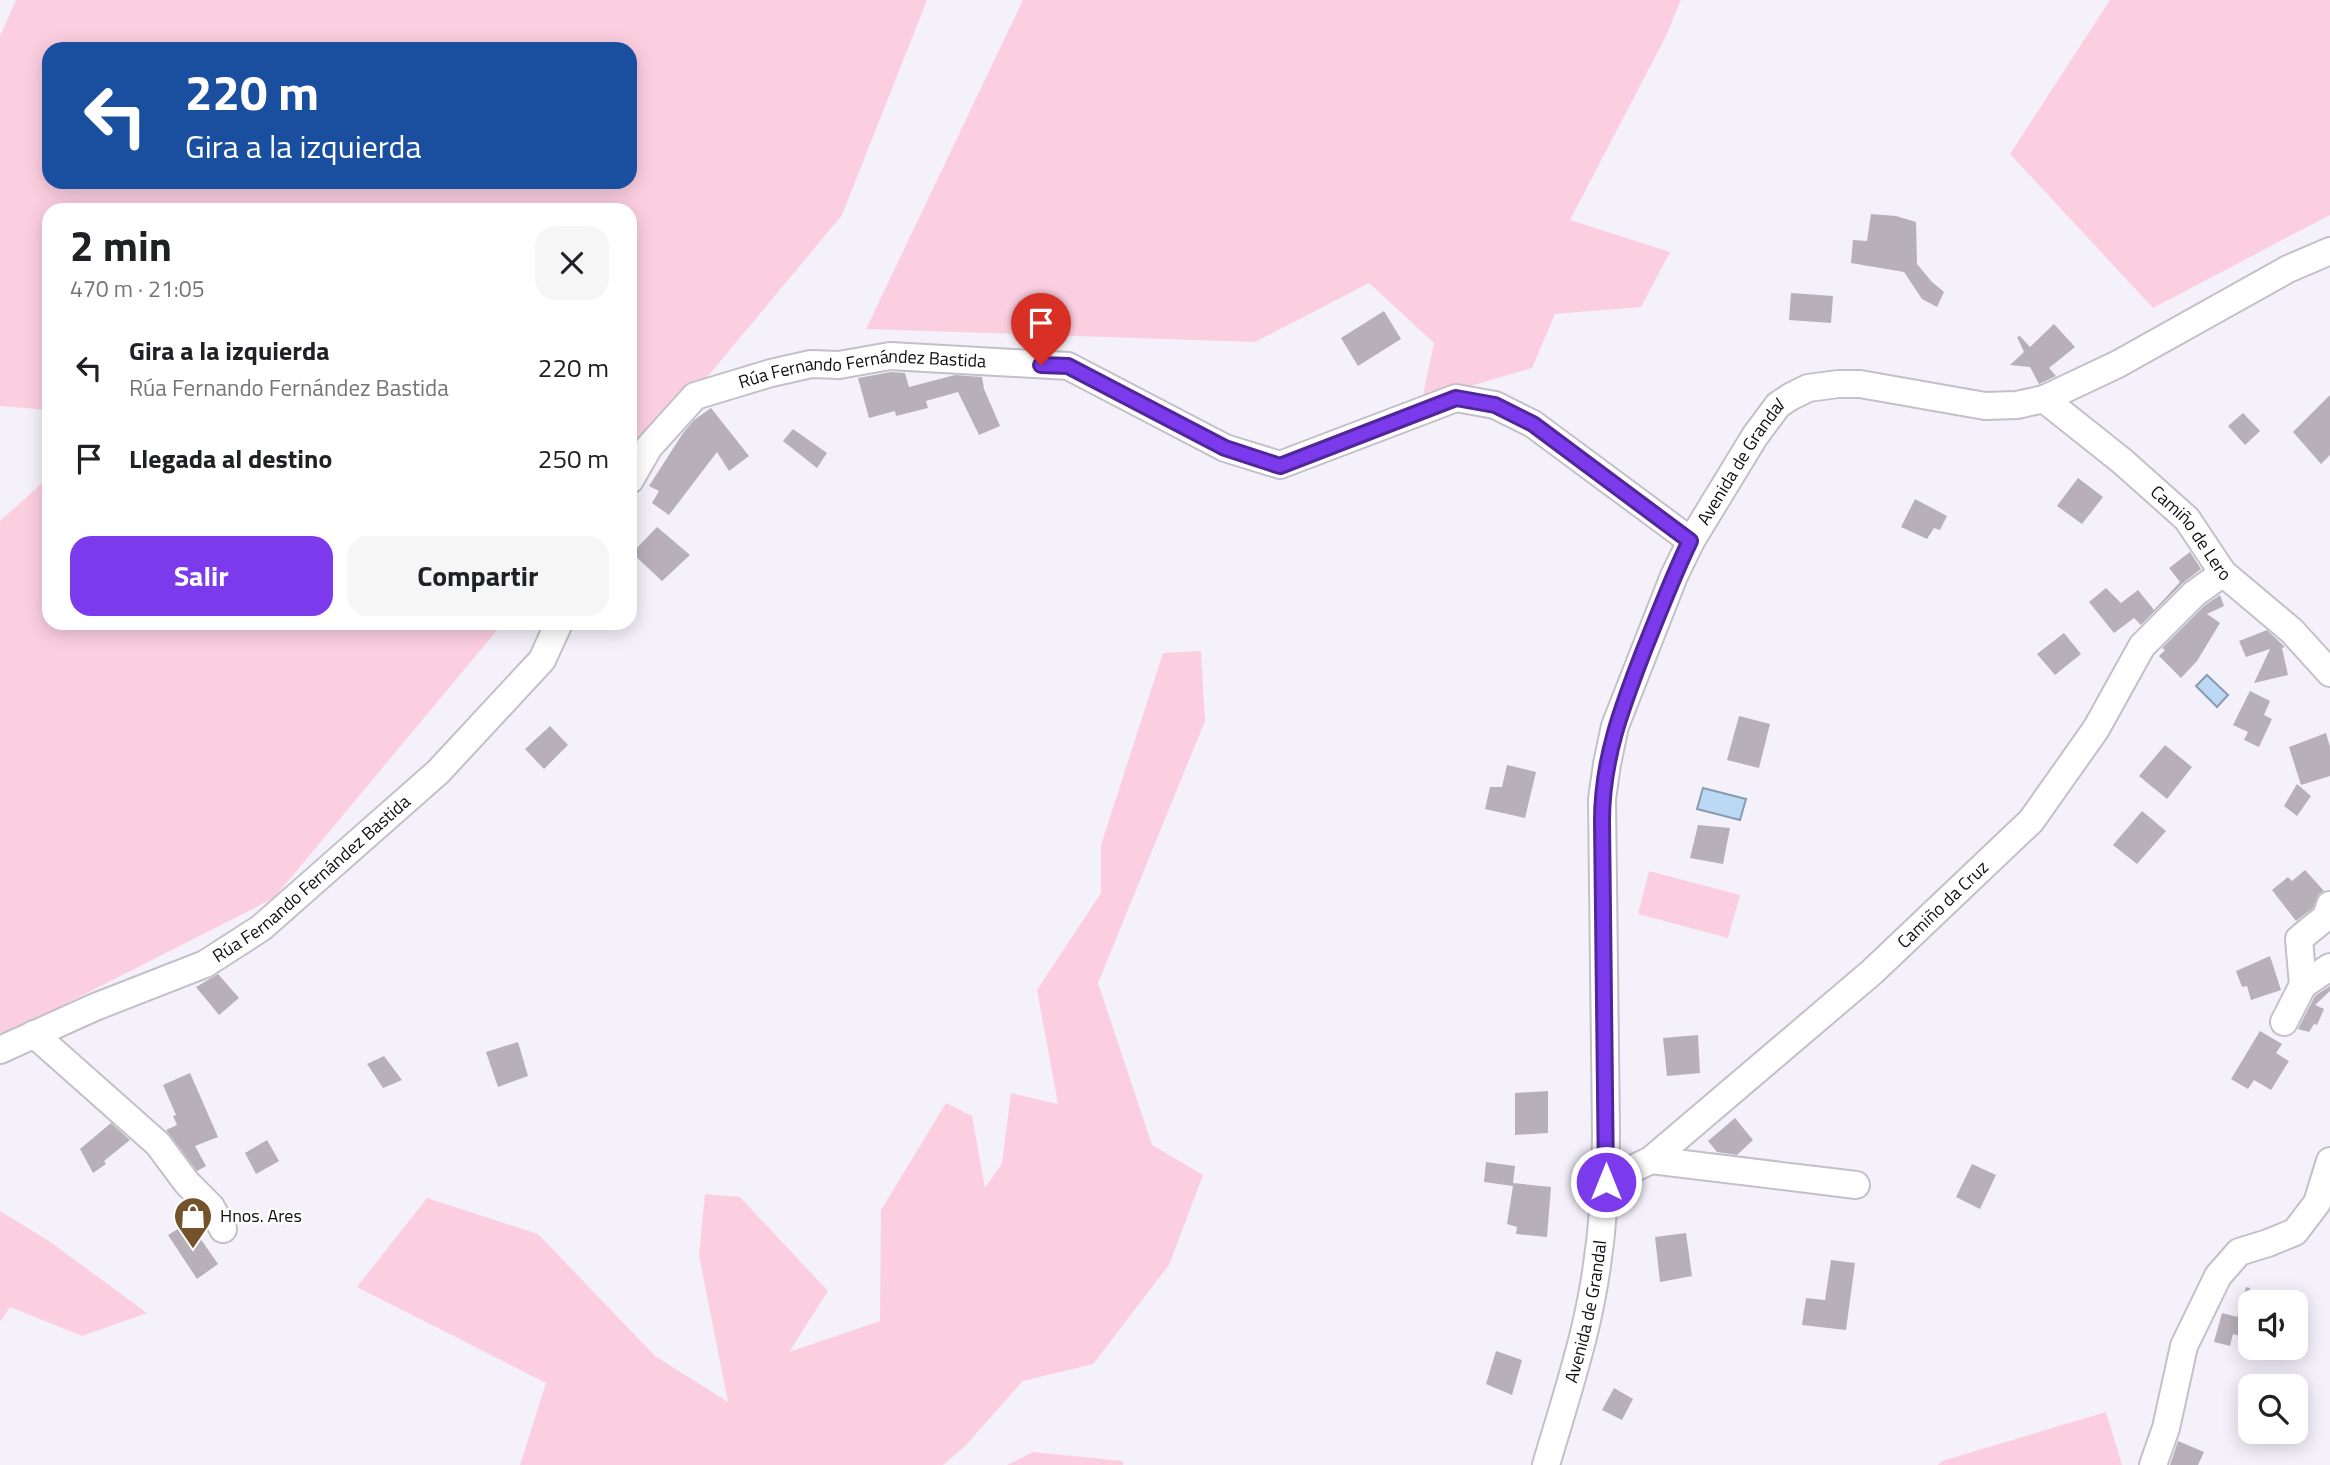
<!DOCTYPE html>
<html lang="es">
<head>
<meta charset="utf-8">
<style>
  :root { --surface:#fff; --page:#f6f6f6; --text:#202124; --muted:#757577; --accent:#7c3aed }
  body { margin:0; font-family:"Titillium Web",sans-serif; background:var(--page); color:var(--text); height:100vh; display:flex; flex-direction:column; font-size:26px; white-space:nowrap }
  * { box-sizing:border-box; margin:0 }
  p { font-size:23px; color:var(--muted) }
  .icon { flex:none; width:38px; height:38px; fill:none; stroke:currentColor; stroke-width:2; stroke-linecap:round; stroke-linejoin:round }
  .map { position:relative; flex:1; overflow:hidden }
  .side { position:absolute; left:42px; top:203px; width:595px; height:427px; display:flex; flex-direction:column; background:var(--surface); border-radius:21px; box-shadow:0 4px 18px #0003 }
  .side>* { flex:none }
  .hud { position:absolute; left:42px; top:42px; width:595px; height:147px; border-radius:21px; box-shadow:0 4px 18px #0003; background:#1a4fa0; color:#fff; overflow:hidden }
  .buttons { position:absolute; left:2238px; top:1290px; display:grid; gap:14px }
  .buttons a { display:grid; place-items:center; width:70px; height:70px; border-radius:14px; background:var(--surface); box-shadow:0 4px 18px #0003; font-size:35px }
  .pin { position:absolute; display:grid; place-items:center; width:60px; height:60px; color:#fff; margin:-72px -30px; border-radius:50% 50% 50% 0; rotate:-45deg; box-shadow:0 0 7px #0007 }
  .pin .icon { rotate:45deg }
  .me { position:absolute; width:77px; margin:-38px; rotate:0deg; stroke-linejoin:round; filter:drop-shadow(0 0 5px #0008) }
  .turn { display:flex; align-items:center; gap:24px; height:147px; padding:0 28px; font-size:32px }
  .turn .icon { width:91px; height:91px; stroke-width:2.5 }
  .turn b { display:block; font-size:49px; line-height:60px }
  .round { display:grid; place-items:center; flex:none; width:74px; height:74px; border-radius:21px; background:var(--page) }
  .overview { display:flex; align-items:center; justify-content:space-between; height:119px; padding:0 28px }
  h1 { font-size:42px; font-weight:700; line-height:52px }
  .action { display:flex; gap:14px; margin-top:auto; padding:14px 28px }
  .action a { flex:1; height:80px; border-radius:21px; background:var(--accent); color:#fff; font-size:28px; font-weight:700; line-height:80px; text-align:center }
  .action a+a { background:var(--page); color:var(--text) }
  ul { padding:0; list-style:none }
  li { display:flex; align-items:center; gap:21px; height:91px; padding:0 28px }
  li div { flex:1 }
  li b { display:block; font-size:26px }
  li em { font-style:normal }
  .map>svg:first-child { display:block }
  .green { fill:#fccfe0; fill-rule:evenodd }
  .water { fill:#bbd8f5; stroke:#879bb1; stroke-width:2 }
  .building { fill:#b8b0b8 }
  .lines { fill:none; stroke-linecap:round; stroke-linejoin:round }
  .minor-casing { stroke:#c3c0c9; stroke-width:30 }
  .minor { stroke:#fff; stroke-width:26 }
  .route-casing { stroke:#51269a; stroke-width:18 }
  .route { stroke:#7c3aed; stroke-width:12 }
  .labels { text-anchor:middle; stroke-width:5; stroke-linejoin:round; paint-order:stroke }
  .street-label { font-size:18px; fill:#0f0d11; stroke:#fff }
  .poi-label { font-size:18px; fill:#0f0d11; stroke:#fff; text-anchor:start }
</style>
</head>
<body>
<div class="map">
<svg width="2330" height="1465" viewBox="0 0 2330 1465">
  <rect width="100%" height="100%" fill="#f4f1fb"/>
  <!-- green -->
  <path class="green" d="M16 0H927L842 215 630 470V210H49V410L0 406V36ZM49 49H630V182H49Z
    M1023 0H1681L1665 38 1570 220 1670 252 1641 307 1555 314 1532 368 1422 400 1434 343 1369 283 1255 342 866 329Z
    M2110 0H2330V215L2153 308 2010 154Z
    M49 477V623H503L274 898 0 1037V521Z
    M1201 651 1205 721 1098 983 1152 1145 1203 1175 1169 1265 1093 1364 1023 1381 966 1445 943 1465H520L546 1383 357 1287 427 1198 538 1234 655 1356 728 1402 699 1255 705 1194 740 1197 828 1291 789 1352 880 1321 881 1210 946 1103 972 1116 985 1188 1002 1163 1011 1093 1058 1104 1037 990 1101 893V845L1163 653Z
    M1649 871 1740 895 1728 938 1638 914Z
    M0 1211 49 1241 147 1313 82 1336 10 1307 0 1322Z
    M2106 1412 2122 1465H1938L1942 1461Z
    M1033 1452 1123 1461V1465H1007Z"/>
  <!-- water -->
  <path class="water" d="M2207 675 2228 695 2217 707 2196 686Z
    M1703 788 1746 799 1740 820 1697 809Z"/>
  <!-- building -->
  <path class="building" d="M1871 214 1896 216 1916 222 1917 264 1932 282 1944 292 1937 307 1922 299 1904 272 1851 263 1853 240 1867 241Z
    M1791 293 1833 296 1831 323 1789 320Z
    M1384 311 1401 339 1358 366 1341 338Z
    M2054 324 2075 347 2049 368 2056 376 2039 384 2030 367 2010 365 2024 352 2017 337 2020 336 2030 347Z
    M891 372 905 373 909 387 955 375 982 377 984 389 1000 426 979 435 958 392 926 401 928 408 896 416 895 411 869 418 858 378Z
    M2330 395V455L2321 464 2293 432Z
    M711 408 749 456 729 471 717 452 669 515 652 503 659 491 649 486 683 433 694 420Z
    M2243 413 2260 431 2245 445 2228 426Z
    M793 429 827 453 817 468 783 441Z
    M2078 478 2103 497 2082 524 2057 506Z
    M1915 499 1947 516 1940 530 1934 528 1927 539 1901 527Z
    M657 527 690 555 662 581 632 553Z
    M2190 552 2201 569 2183 583 2141 625 2134 618 2114 633 2089 602 2106 588 2121 603 2138 590 2154 610 2180 582 2169 568Z
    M2220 595 2224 606 2207 614 2220 623 2197 661 2181 678 2159 656 2165 650 2162 648 2204 606Z
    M2267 630 2285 647 2282 648 2288 675 2254 683 2270 649 2246 657 2239 641Z
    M2064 633 2081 654 2055 675 2037 654Z
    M2250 691 2270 701 2264 715 2272 719 2259 747 2244 740 2248 732 2233 725Z
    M1739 716 1770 724 1759 768 1727 760Z
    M550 726 568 745 544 769 525 749Z
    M2326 733 2330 747V776L2301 785 2289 747Z
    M2165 745 2192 767 2167 799 2139 776Z
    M1507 765 1536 772 1525 818 1485 809 1490 787H1502Z
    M2297 784 2311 796 2297 816 2284 806Z
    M2142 811 2166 831 2137 864 2113 845Z
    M1698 825 1730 828 1723 864 1690 858Z
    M2305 870 2324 891 2319 894 2313 908 2296 921 2272 890 2288 877 2292 881Z
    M2270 956 2281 990 2251 1000 2247 986 2242 987 2236 971Z
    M218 974 239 998 219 1015 196 987Z
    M2330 986V991L2315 1005 2324 1009 2317 1025 2314 1024 2309 1032 2298 1029 2315 996Z
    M2260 1031 2282 1044 2276 1053 2289 1061 2271 1090 2254 1080 2248 1089 2231 1079Z
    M1698 1035 1700 1073 1667 1076 1663 1038Z
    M518 1042 528 1076 498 1087 486 1052Z
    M384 1056 402 1080 383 1088 367 1064Z
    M190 1073 218 1137 195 1146 206 1166 197 1171 166 1130 177 1125 173 1116 176 1115 163 1085Z
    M1548 1091V1133L1515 1135V1093Z
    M1735 1118 1753 1140 1737 1155 1717 1152 1708 1141Z
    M111 1123 130 1140 104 1161 106 1164 93 1173 80 1149Z
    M267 1140 279 1161 256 1174 245 1153Z
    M1486 1162 1515 1166 1513 1183 1551 1187 1547 1237 1516 1234 1517 1227 1507 1224 1513 1186 1484 1182Z
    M1972 1164 1996 1175 1980 1209 1956 1197Z
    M189 1222 218 1264 197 1279 168 1235Z
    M1686 1233 1692 1276 1660 1282 1655 1237Z
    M1831 1260 1855 1263 1846 1330 1802 1325 1806 1298 1825 1300Z
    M2246 1287 2250 1288V1339L2233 1334 2230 1346 2214 1342 2222 1313 2237 1317Z
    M1496 1351 1522 1360 1512 1395 1486 1384Z
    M1614 1388 1633 1399 1622 1420 1602 1410Z
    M2178 1441 2204 1452 2198 1465H2170Z"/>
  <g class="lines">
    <defs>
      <g id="minor">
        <path id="s1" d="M2044 399 2122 461 2187 519 2223 573 2292 631 2330 673"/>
        <path id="s2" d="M630 480 649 447 695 396 771 373 811 364 839 365 890 356 961 360 1068 366 1225 448 1280 465 1456 398 1495 405 1533 424 1691 541"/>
        <path d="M2303 985 2299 939 2326 917 2330 905"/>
        <path d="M2284 1022 2303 985 2330 967"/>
        <path d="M34 1034 158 1144 187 1183 211 1207 223 1229"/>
        <path id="s3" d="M0 1050 95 1007 205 964 261 928 438 772 542 660 559 623"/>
        <path d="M1651 1160 1856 1185"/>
        <path id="s4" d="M1606 1182 1651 1160 1872 972 2031 821 2096 729 2142 646 2194 594 2223 573"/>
        <path id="s5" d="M1546 1465C1560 1417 1576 1369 1587 1320 1601 1258 1606 1195 1606 1133L1602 799 1607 764 1615 726 1674 576 1691 541 1755 436 1778 405 1790 397 1808 388 1838 384H1860L1985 406 2017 405 2044 399 2118 364 2288 269 2330 251"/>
        <path d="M2153 1465 2166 1428 2184 1346 2218 1276 2239 1252 2268 1243 2295 1232 2317 1203 2330 1161"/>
      </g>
    </defs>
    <!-- minor casing -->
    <use href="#minor" class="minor-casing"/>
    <!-- minor -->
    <use href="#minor" class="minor"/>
  </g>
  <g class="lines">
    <defs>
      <path id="route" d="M1041 365 1068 366 1225 448 1280 466 1456 398 1495 405 1533 424 1690 541C1673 576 1659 613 1644 650 1622 707 1602 759 1602 821L1606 1182"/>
    </defs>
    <!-- route casing -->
    <use href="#route" class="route-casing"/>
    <!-- route -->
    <use href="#route" class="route"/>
  </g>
  <!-- icons -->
  <defs>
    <symbol id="shop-pin" viewBox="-11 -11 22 30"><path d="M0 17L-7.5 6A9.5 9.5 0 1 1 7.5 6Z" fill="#75532a" stroke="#fff"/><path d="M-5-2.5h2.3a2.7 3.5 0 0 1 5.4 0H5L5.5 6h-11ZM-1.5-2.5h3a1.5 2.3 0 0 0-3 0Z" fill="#fff"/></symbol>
  </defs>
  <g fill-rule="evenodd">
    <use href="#shop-pin" x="171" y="1194" width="44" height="60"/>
  </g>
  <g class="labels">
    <!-- street labels -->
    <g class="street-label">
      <text dy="6" stroke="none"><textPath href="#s2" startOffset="278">Rúa Fernando Fernández Bastida</textPath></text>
      <text dy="6" stroke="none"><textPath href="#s5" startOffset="1041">Avenida de Grandal</textPath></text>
      <text dy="6" stroke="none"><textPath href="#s1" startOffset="200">Camiño de Lero</textPath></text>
      <text dy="6" stroke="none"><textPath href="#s3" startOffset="359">Rúa Fernando Fernández Bastida</textPath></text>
      <text dy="6" stroke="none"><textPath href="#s4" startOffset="438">Camiño da Cruz</textPath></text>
      <text dy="6" stroke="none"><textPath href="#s5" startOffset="159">Avenida de Grandal</textPath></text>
    </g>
    <!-- poi labels -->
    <g class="poi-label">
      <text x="220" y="1222">Hnos. Ares</text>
    </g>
  </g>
</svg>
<div class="buttons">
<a><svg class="icon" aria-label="sound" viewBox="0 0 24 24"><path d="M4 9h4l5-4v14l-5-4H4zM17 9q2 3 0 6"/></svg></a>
<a><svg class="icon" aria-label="search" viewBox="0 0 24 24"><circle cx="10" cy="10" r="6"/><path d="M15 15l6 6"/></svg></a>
</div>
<div class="pin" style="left:1041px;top:365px;background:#d93025"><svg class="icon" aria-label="arrive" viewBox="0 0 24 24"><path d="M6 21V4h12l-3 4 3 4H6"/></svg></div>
<svg class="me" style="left:1606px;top:1182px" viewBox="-20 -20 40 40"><circle r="17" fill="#7c3aed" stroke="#fff" stroke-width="3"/><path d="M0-11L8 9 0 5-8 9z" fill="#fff"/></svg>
<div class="hud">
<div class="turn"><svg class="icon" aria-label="left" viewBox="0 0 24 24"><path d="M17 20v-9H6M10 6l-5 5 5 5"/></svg><div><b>220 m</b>Gira a la izquierda</div></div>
</div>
<section class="side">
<div class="overview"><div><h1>2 min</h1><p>470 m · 21:05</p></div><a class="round"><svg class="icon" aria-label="close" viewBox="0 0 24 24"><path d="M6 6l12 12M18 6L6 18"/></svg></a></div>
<ul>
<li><svg class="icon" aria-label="left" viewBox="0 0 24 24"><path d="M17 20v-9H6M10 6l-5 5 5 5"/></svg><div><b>Gira a la izquierda</b><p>Rúa Fernando Fernández Bastida</p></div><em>220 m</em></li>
<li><svg class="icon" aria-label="arrive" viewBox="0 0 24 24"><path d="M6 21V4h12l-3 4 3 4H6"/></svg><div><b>Llegada al destino</b></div><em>250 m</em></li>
</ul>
<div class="action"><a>Salir</a><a>Compartir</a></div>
</section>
</div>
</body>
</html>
